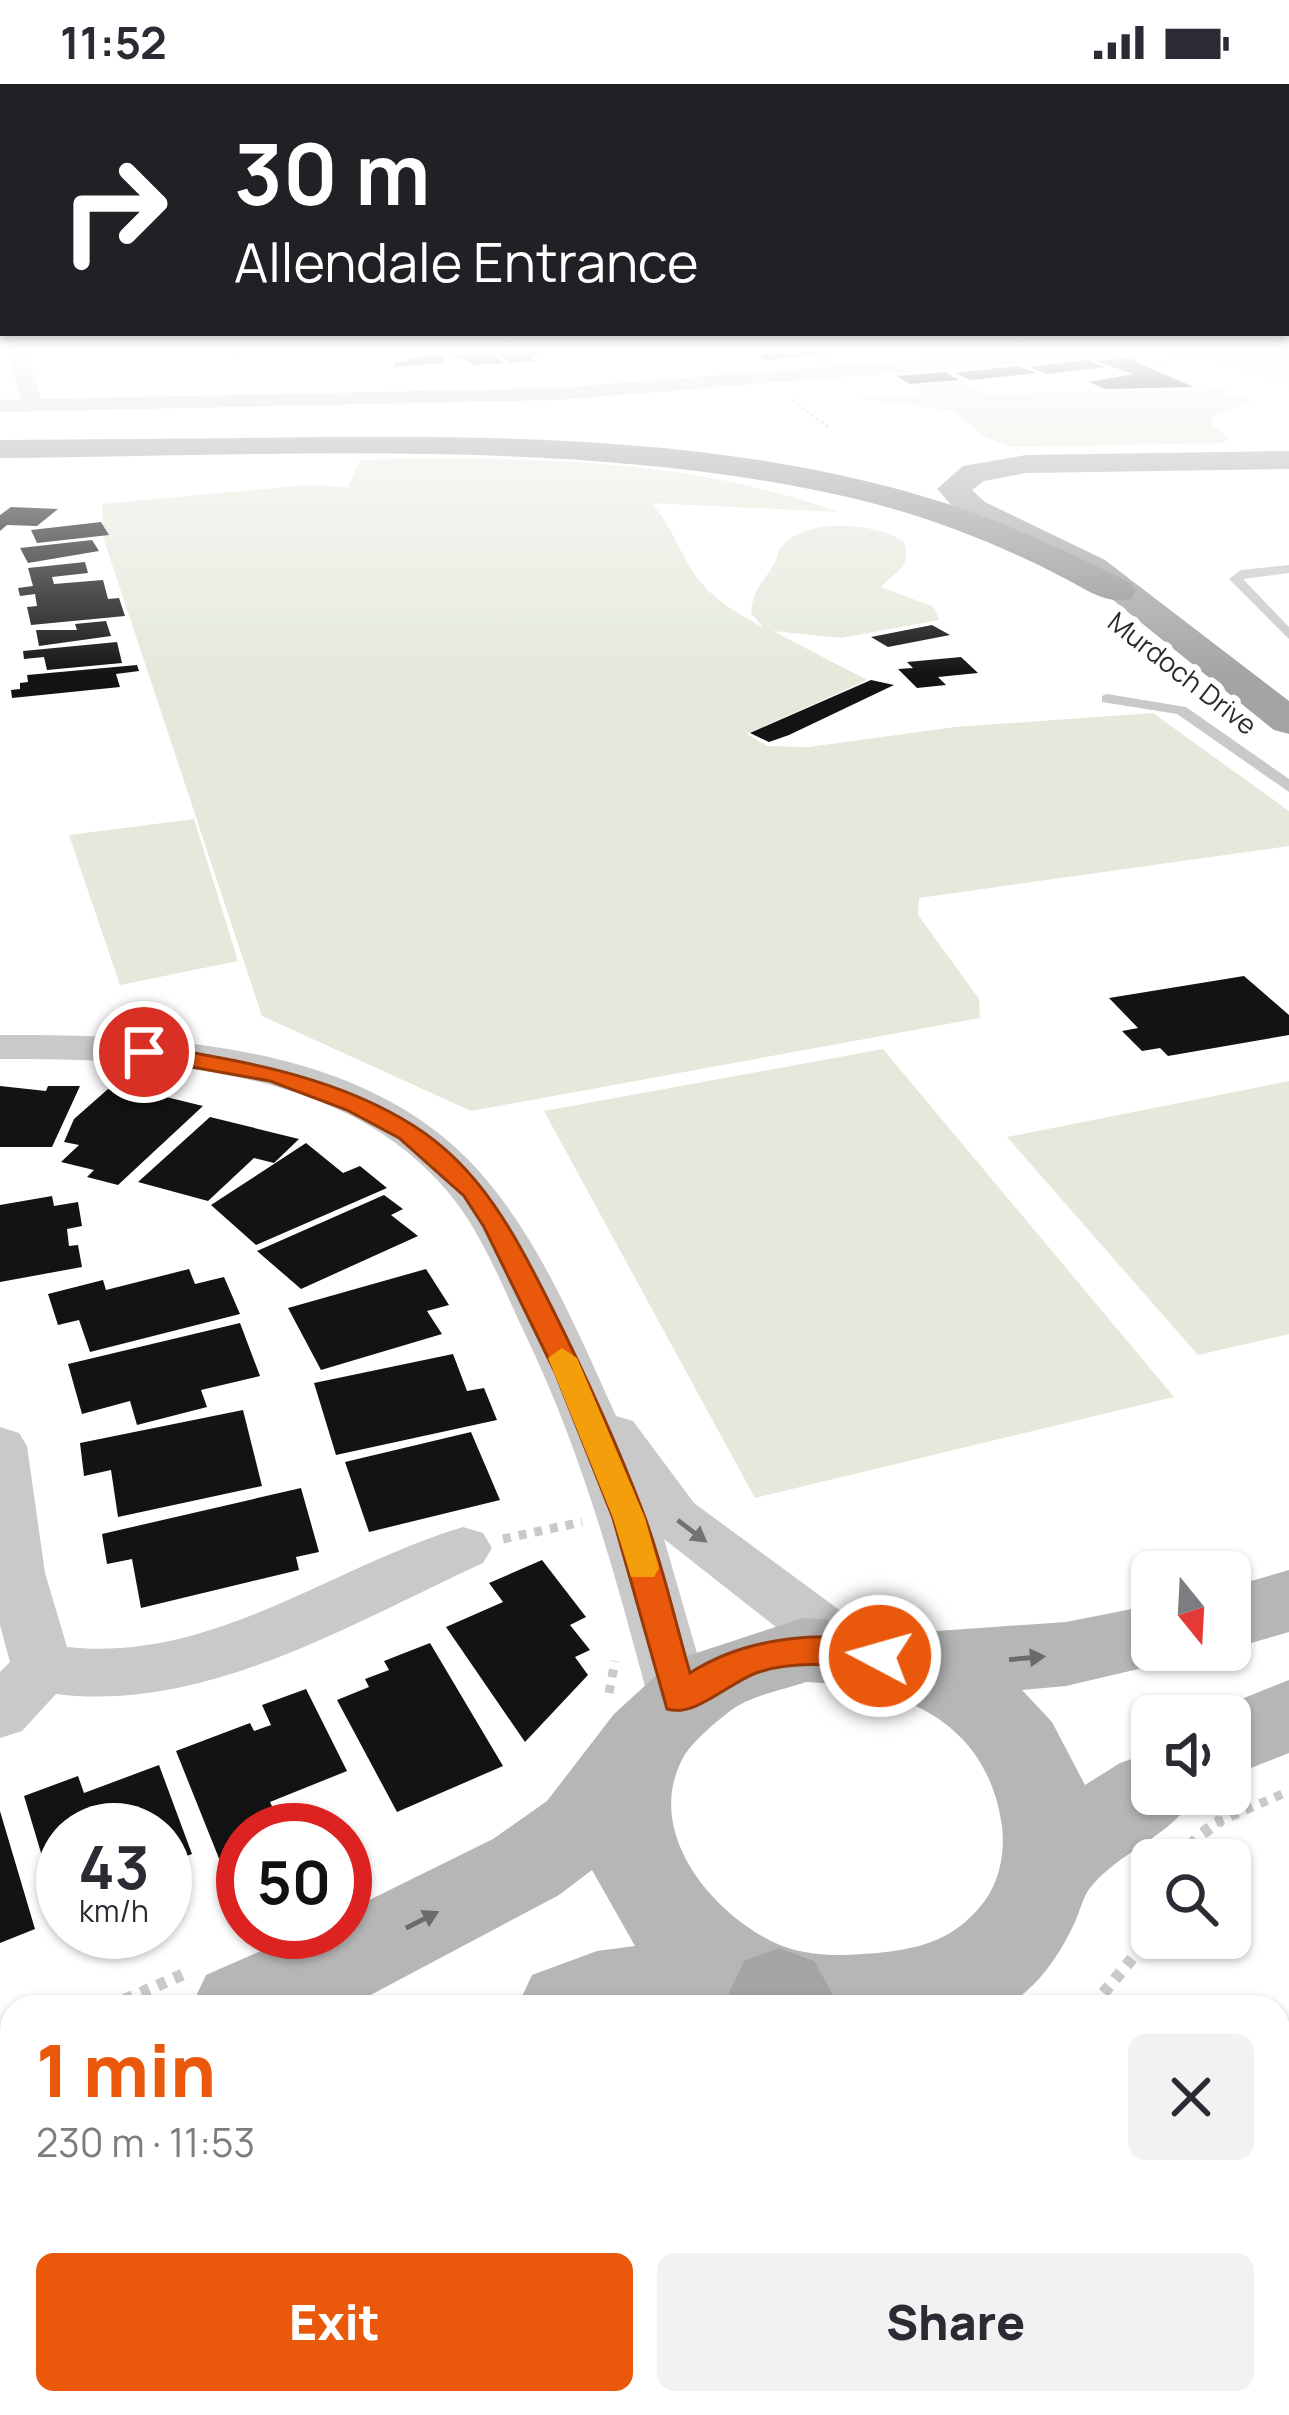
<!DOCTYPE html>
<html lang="en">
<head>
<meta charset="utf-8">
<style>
  :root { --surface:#fff; --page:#f2f2f3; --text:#2b2b33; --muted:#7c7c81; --accent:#ea580c }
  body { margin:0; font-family:Manrope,sans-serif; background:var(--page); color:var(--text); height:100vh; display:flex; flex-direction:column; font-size:45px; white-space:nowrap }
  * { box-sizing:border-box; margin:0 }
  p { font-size:39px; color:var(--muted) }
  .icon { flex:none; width:66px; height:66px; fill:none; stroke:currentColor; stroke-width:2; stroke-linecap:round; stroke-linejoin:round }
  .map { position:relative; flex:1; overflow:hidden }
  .side { position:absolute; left:0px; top:1911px; width:1290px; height:420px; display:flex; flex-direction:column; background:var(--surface); border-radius:36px 36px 0 0; box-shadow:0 3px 9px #0004 }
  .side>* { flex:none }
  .top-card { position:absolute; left:0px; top:0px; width:1290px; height:252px; box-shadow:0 3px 9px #0004; background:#202124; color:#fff; overflow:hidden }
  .needle { width:78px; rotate:162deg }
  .controls { position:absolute; left:1131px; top:1467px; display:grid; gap:24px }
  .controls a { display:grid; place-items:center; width:120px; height:120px; border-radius:18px; background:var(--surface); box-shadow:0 3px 9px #0004; font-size:60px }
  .speed { position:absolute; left:36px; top:1719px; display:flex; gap:24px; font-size:60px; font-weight:700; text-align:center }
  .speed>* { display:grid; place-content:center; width:156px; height:156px; border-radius:50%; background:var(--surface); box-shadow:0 3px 9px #0004; line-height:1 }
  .speed small { font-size:30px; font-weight:400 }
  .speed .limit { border:18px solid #d22; background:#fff; color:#111 }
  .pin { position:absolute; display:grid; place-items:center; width:102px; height:102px; color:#fff; margin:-51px; border:6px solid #fff; border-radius:50%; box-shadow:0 3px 12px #0007 }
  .me { position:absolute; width:132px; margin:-66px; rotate:276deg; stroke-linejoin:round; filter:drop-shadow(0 0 9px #0008) }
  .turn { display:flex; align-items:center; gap:42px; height:252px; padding:0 36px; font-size:54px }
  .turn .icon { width:156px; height:156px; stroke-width:2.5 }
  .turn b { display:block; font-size:84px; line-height:102px }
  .round { display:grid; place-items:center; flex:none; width:126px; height:126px; border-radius:18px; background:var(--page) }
  .overview { display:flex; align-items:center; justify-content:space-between; height:204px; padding:0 36px }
  h1 { font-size:72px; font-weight:800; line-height:90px; color:var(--accent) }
  .cta { display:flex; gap:24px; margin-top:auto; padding:24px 36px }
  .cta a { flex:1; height:138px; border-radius:18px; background:var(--accent); color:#fff; font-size:48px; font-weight:800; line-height:138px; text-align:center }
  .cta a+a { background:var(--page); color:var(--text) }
  .status { display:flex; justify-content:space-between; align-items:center; height:84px; padding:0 60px; background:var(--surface); direction:ltr }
  .status svg { height:33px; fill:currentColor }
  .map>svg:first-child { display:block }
  .green { fill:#e4e9db }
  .building { fill:#131313 }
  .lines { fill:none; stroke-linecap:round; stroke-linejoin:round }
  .path-far2 { stroke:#c9c9c9; stroke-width:3; stroke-dasharray:3 3; stroke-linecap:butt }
  .path-far1 { stroke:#c9c9c9; stroke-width:9; stroke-dasharray:8 8; stroke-linecap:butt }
  .path { stroke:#c9c9c9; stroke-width:12; stroke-dasharray:9 9; stroke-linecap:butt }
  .lane { fill:#c9c9c9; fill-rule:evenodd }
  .street { fill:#c9c9c9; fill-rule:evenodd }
  .secondary { fill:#b6b6b6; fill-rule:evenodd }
  .primary { fill:#a4a4a4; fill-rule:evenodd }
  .highway { fill:#939393; fill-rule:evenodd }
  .oneway { fill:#737373 }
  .oneway2 { fill:#6a6a6a }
  .route { fill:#ea580c; stroke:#983908; stroke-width:3 }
  .slow { fill:#f59e0b }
  .labels { text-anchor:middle; stroke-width:12; stroke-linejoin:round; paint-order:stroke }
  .far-street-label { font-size:27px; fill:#2c2c2c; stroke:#fff }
</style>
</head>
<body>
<div class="status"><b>11:52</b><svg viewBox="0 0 49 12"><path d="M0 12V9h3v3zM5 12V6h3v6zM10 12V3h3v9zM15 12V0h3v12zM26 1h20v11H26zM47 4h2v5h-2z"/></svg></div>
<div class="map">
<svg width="1289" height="2331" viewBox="0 0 1289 2331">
  <rect width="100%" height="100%" fill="#fff"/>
  <!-- green -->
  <path class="green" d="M1247 266H1289V302L1198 270Z
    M947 299H965L987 310 1231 306 1222 310 1253 316 1213 333 1212 342 1229 353 1223 359 1010 363 983 352 954 327 853 313 925 311 912 302Z
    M403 375C550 374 698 377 838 428L651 419C672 442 678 466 695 491 711 514 739 531 763 543L751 529C753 503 764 499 775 478 781 467 775 469 783 461 808 433 877 439 904 458 912 485 895 487 881 503L934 523 939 536 841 554 773 547 867 596 747 650 767 662 809 663 955 643 1153 629 1289 727V762L919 814 918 831 979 915 980 934 471 1027 262 932 104 456 102 420 307 401 348 403 360 376Z
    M194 735 238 877 120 901 69 751Z
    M883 965 1174 1313 755 1414 544 1027Z
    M1289 997V1250L1198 1271 1007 1053Z"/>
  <!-- building -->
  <path class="building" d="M784 266H827V270L766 276 757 271Z
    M491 267 504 279 474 281 452 271Z
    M533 267 540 272 530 273 536 277 510 279 496 268Z
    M443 272 444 279 394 283 395 278H407L408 273Z
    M1129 274 1145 282 1194 303 1105 305 1089 298 1133 290 1096 277Z
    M1087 276 1105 283 1046 290 1029 283Z
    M1018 282 1036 289 971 296 954 289Z
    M945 288 959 296 910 300 896 292Z
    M11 423 58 425 37 442 7 441 0 447V431Z
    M101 438 109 451 37 459 31 446Z
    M92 456 99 467 28 479 20 464Z
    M85 478 88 489 52 493 54 500 103 496 108 515 119 514 125 532 31 541 27 523 37 522 35 510 20 512 18 504 33 502 28 484Z
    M106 537 111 552 39 562 36 546H77L75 540Z
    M932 541 950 551 888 563 871 553Z
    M117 558 122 579 47 586 44 573 24 575 23 567Z
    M961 573 978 589 938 593 946 601 917 604 898 585 913 584 907 578Z
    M137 581 139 587 116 590 120 603 12 614 11 606 20 605V599L28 598 27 591Z
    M871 596 894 601 789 651 769 658 750 649Z
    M1244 892 1289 931V951L1168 972 1160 964 1142 967 1122 947 1138 944 1109 914Z
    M0 1002 46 1007 48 1002H80L52 1063H0Z
    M108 1005 152 1016 158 1011 203 1022 118 1101 87 1093 94 1086 61 1078 79 1061 64 1058 74 1035Z
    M210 1033 299 1055 274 1079 254 1074 208 1117 138 1098Z
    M306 1059 343 1089 360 1082 387 1104 256 1161 211 1121Z
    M384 1111 403 1125 391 1131 418 1152 301 1205 257 1167Z
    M52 1112 54 1122 78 1118 82 1142 67 1145 69 1162 78 1161 82 1183 0 1198V1121Z
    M189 1185 195 1200 224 1193 240 1230 90 1268 79 1236 58 1241 48 1210 103 1196 106 1206Z
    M426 1185 449 1221 427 1227 442 1250 321 1286 288 1224Z
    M240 1239 260 1292 201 1306 207 1323 137 1341 130 1317 82 1330 68 1280Z
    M453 1270 467 1307 484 1304 497 1336 336 1371 314 1299Z
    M243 1326 262 1402 118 1433 111 1386 84 1392 80 1359Z
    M471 1348 500 1416 369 1448 345 1378Z
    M301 1404 319 1468 296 1473 299 1486 141 1524 132 1475 107 1480 102 1450Z
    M542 1476 586 1533 570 1541 590 1566 575 1573 588 1591 525 1658 446 1543 503 1518 489 1499Z
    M430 1559 503 1682 397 1728 337 1616 369 1603 365 1595 389 1586 384 1577Z
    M306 1605 347 1687 270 1718 283 1746H243V1779L224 1787 176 1667 250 1639 254 1647 271 1641 262 1621Z
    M159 1681 192 1770 168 1779 175 1799 165 1803V1746H63L62 1839 24 1712 78 1692 84 1709Z
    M0 1727 35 1845 0 1859Z
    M437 2319H668L671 2331H402Z"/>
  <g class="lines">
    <!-- path-far2 -->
    <path class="path-far2" d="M1259 266H1288
      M1126 273 1151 278 1243 266
      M792 316 828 343"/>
    <!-- path-far1 -->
    <path class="path-far1" d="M503 1455 582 1438
      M609 1609 615 1577
      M1216 1739 1289 1707"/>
    <!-- path -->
    <path class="path" d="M1179 1776 1200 1751 1221 1736
      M108 1923 184 1890
      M1092 1923 1140 1865 1152 1834"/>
    <!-- lane -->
    <path class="lane" d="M1289 481V489L1243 495 1289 543V555L1229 495 1241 486Z
      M1107 610 1186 623 1289 695V708L1177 630 1102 618V612Z"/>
    <!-- street -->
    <path class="street" d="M18 266H36L30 280 41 315 557 304 1037 266H1113L1104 272 557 316 0 328V316L21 315 10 280Z
      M245 266 236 273 227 267V266Z
      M0 951C159 950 363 958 478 1086 539 1154 579 1250 616 1332L633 1337 694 1419 872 1550 881 1567 872 1584 850 1590 828 1584 664 1455 710 1614 701 1631 679 1639 657 1631 648 1614C615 1489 582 1369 526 1252 503 1204 483 1150 448 1108 342 981 152 975 0 975Z
      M0 1343 19 1349 27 1362 45 1489 67 1563C212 1579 330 1483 463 1443L483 1449 492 1464 483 1479C352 1539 205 1629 56 1610L22 1647 0 1654V1588L10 1578 0 1541Z"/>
    <!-- secondary -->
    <path class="secondary" d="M1289 1486V1548L1230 1565V1503Z
      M1152 1521V1566H1187L1181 1575 1066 1602 1022 1606 1052 1638 1085 1701 1120 1679 1152 1668V1710H1195C1173 1753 1120 1766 1090 1804 1083 1813 1080 1827 1075 1838 1059 1872 1037 1906 1003 1923H517L532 1891 597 1867 635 1862 592 1786 559 1811 348 1923H191L206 1891 304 1848H345V1828L493 1755 547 1717 614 1630 672 1577 803 1534 853 1537 908 1549 1066 1538ZM806 1598C899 1602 984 1635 1001 1736 1006 1762 1001 1794 986 1815 960 1851 929 1863 886 1868 848 1872 807 1875 771 1857 708 1825 643 1745 684 1672 693 1657 716 1638 730 1627 749 1612 783 1606 806 1598Z
      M1289 1596V1669L1230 1692V1632H1199Z
      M12 1972V2072L0 2077V1977Z
      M12 2104V2215L0 2220V2109Z"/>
    <!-- primary -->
    <path class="primary" d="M1289 367V385L1026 389 984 397 972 406 985 418 1105 476 1289 617V650L1274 646 1081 490 961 432 937 405 963 382 1026 371Z
      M779 1864 814 1877 840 1923H736L729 1909 744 1877Z
      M969 2319H1087L1092 2331H974Z"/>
    <!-- highway -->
    <path class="highway" d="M127 355C398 354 686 336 948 420 1012 441 1071 469 1131 499L1136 507 1131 515C1106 521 1086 505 1064 494 991 456 914 427 834 410 572 353 268 372 0 374V356Z"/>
  </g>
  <!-- one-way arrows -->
  <defs><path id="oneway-solid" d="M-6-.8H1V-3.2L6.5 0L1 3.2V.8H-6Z" transform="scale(3)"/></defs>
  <use class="oneway" href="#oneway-solid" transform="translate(692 1447) rotate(37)"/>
  <g class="oneway2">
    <use href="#oneway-solid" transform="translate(1027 1574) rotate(-5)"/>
    <use href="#oneway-solid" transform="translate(422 1836) rotate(-27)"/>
  </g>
  <!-- sky -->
  <linearGradient id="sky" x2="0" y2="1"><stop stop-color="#9bc5e8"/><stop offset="0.45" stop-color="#fff"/><stop offset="1" stop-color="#fff" stop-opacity="0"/></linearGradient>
  <rect width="1289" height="592" fill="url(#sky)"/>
  <!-- route -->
  <path class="route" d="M144 960C238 977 332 990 414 1042 482 1085 516 1153 551 1222 585 1290 617 1360 644 1431 663 1482 675 1537 690 1589 746 1553 829 1543 893 1563L898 1572 893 1582 880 1586C840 1582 799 1575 759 1588 730 1597 696 1634 667 1625L613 1434 555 1288 484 1143 464 1112 399 1054 347 1026 270 997 136 973V962Z"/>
  <!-- slow -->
  <path class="slow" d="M562 1264 577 1274 645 1434 659 1484 654 1493H631L613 1434 548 1274Z"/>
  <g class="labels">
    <!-- far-street labels -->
    <g class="far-street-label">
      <text transform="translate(1182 590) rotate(38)" y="9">Murdoch Drive</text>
    </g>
  </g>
</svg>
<div class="controls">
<a><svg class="needle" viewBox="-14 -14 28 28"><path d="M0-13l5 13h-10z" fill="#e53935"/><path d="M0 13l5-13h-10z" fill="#7c7c81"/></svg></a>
<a><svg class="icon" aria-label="sound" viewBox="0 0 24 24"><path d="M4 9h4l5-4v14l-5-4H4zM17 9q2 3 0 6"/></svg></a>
<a><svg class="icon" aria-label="search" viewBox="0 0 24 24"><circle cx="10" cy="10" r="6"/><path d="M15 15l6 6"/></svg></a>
</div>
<div class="speed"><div>43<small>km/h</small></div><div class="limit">50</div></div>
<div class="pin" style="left:144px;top:968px;background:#d93025"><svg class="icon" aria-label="arrive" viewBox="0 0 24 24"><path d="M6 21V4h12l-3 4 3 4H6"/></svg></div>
<svg class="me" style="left:880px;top:1572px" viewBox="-20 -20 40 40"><circle r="17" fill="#ea580c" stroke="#fff" stroke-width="3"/><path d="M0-11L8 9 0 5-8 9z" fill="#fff"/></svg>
<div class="top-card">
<div class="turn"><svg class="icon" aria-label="right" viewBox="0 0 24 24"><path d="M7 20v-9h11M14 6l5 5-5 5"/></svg><div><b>30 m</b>Allendale Entrance</div></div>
</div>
<section class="side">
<div class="overview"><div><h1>1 min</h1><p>230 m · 11:53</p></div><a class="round"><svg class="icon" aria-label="close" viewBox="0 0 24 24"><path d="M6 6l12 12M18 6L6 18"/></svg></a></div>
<div class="cta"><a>Exit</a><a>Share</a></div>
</section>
</div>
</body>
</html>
